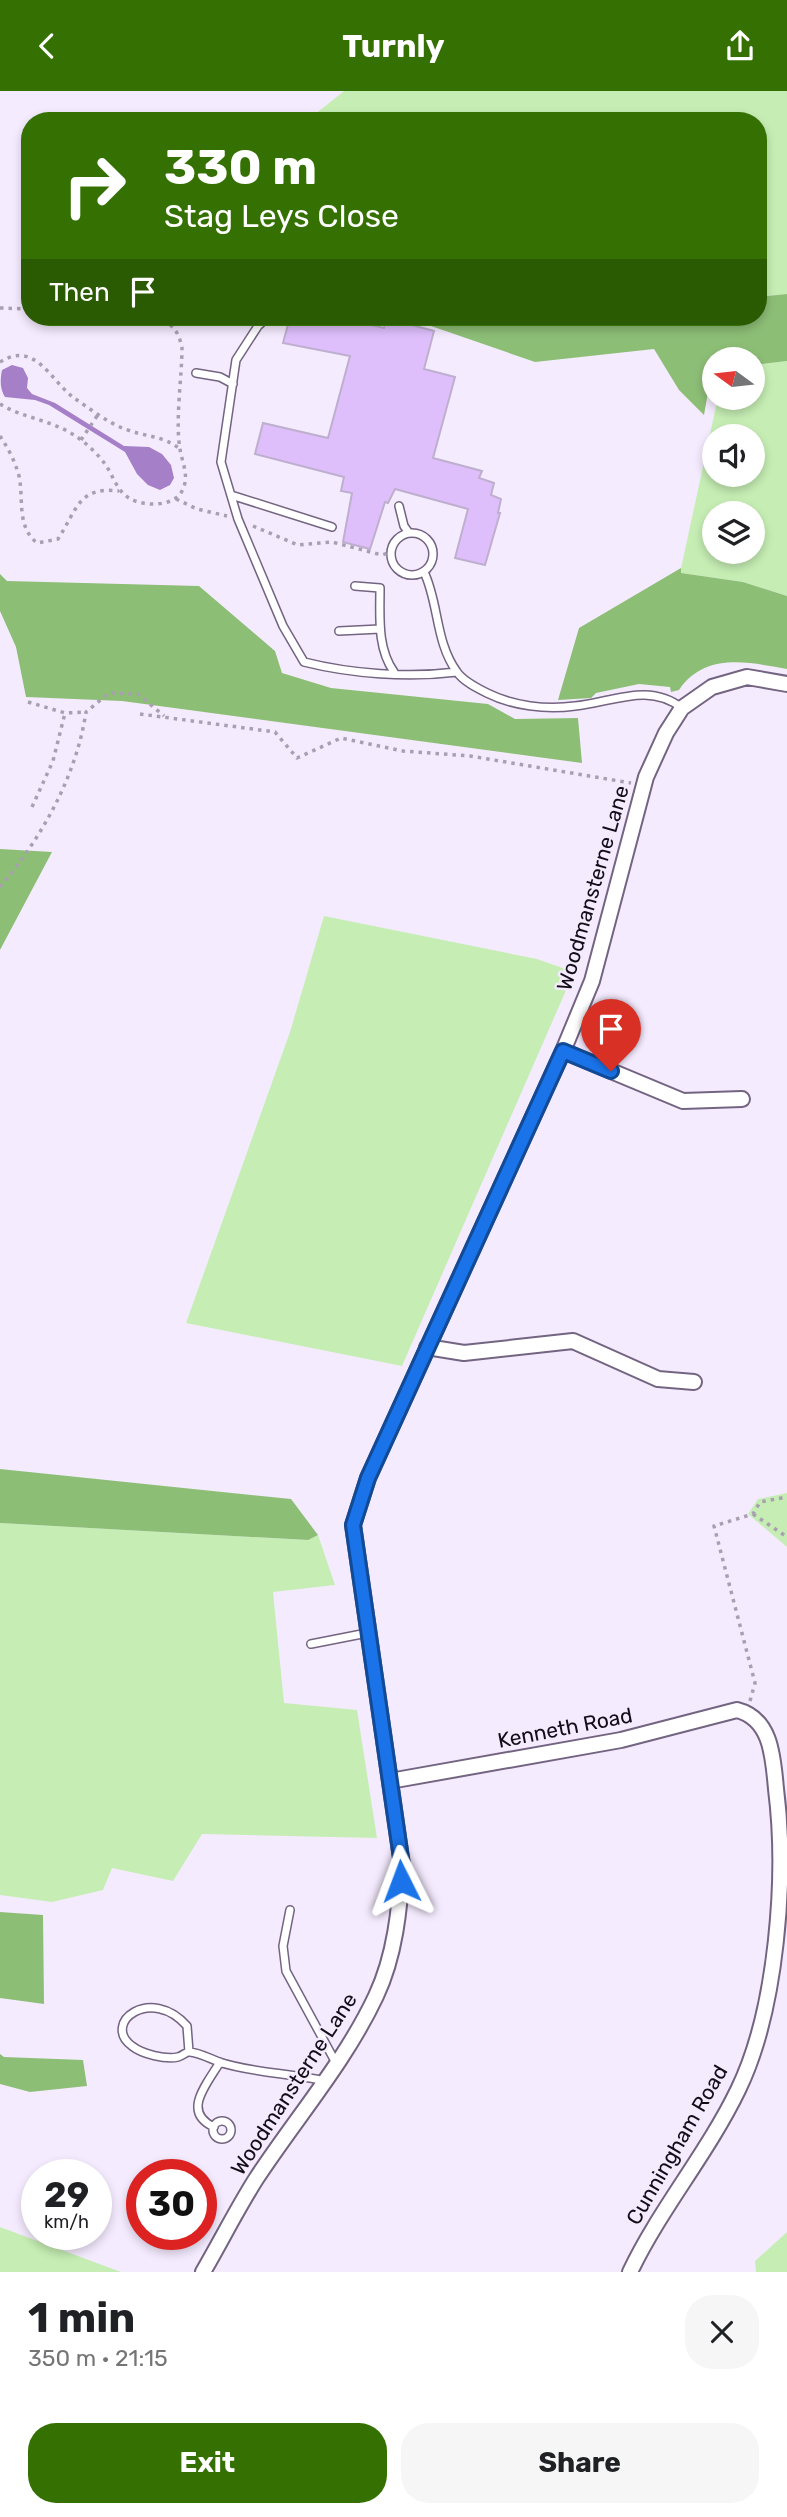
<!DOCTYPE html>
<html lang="en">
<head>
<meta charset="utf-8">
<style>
  :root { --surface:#fff; --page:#f6f6f6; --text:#202124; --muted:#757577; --accent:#357102 }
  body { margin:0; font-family:Rubik,sans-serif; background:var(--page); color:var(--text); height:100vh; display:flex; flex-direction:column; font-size:26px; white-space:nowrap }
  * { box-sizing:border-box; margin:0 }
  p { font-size:23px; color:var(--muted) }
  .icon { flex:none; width:38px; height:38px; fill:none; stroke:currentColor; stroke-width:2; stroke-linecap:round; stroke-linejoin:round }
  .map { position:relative; height:2181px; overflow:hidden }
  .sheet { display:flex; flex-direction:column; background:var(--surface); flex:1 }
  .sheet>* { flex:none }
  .banner { position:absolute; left:21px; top:21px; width:746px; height:214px; border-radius:28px; box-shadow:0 4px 10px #0003; background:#357102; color:#fff; overflow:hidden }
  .needle { width:46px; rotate:285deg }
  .buttons { position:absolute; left:702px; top:256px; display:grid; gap:14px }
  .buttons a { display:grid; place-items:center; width:63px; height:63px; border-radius:50%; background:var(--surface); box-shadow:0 4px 10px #0003; font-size:35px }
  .speed { position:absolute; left:21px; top:2068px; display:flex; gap:14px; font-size:35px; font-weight:700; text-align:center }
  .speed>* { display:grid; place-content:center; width:91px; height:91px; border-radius:50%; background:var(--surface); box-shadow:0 4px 10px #0003; line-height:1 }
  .speed small { font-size:18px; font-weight:400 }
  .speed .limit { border:10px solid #d22; background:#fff; color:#111 }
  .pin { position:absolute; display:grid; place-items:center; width:60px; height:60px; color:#fff; margin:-72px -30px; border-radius:50% 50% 50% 0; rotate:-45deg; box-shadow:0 0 7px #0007 }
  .pin .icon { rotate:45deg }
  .me { position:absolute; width:77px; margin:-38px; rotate:357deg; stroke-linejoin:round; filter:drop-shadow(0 0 5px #0008) }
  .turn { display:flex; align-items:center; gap:24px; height:147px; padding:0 28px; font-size:32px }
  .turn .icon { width:91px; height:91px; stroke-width:2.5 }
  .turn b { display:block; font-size:49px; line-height:60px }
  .then { display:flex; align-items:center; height:66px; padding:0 28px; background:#0003; gap:14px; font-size:26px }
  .round { display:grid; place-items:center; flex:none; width:74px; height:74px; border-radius:28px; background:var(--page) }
  .overview { display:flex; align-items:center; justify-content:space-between; height:119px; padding:0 28px }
  h1 { font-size:42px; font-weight:700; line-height:52px }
  .cta { display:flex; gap:14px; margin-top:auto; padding:14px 28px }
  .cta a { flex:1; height:80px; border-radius:28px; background:var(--accent); color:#fff; font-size:28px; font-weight:700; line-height:80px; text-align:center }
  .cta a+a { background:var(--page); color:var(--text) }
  header { display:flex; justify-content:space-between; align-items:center; height:91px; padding:0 28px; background:var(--accent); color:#fff; font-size:32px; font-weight:700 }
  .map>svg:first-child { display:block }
  .green { fill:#c6eeb4; fill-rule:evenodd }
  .forest { fill:#8dbe76 }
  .water { fill:#a57fc7 }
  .building { fill:#debffc; stroke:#beafce; stroke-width:2 }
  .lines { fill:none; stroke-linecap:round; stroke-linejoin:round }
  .lane-casing { stroke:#736481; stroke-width:10 }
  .street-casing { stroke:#736481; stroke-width:18 }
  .path { stroke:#a8a0b0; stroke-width:3.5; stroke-dasharray:3.5 5; stroke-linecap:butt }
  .lane { stroke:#fff; stroke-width:7 }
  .street { stroke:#fff; stroke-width:14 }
  .route-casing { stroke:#114b97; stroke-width:18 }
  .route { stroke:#1a73e8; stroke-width:12 }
  .labels { text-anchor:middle; stroke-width:5; stroke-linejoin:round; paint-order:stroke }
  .street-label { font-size:21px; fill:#120d17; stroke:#f5ebff }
</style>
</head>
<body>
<header><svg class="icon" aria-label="back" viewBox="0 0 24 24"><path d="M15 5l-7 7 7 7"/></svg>Turnly<svg class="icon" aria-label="share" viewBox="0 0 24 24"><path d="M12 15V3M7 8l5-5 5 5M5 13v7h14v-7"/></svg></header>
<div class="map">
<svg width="787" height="2181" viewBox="0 0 787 2181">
  <rect width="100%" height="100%" fill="#f5ebff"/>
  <!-- green -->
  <path class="green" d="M344 0H787V203L758 206V30H314V24Z
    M787 270V505L743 491 680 482 718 306H752L753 274ZM714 345H752V383H714ZM714 422H752V460H714Z
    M324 825 537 868 574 881 402 1275 186 1232 290 941Z
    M787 1402V1456L748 1423 758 1408Z
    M0 1432 307 1449 318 1444 335 1494 273 1501 284 1612 357 1619 377 1747 202 1743 173 1790 112 1777 103 1799 52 1811 0 1804Z
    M0 2136 121 2181H0Z
    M787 2141V2181H756L755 2170Z"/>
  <!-- forest -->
  <path class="forest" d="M787 203V270L753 274 752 268H714L704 324 679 299 654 258 535 271 405 226H758V206Z
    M681 477V482L743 491 787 505V578C748 571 705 561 679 599L671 601 670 596 639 593 596 602 591 607 558 609 579 537Z
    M0 483 7 490 199 495 275 560 282 582 331 597 488 613 515 628 578 627 582 672 122 610 26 606 16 556 0 520Z
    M0 758 52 761 0 859Z
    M0 1378 291 1408 318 1444 308 1449 0 1432Z
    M0 1821 43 1824 44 1913 0 1907Z
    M0 1963 4 1966 83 1969 87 1995 30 2001 0 1993Z"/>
  <!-- water -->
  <path class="water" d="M12 274 23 277 28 287 27 297 32 303 55 312 124 355 149 356 162 363 171 374 174 387 170 394 160 399 148 394 137 383 125 361 49 314 35 309 5 306C0 298 0 289 2 279Z"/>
  <!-- building -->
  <path class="building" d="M290 226H340L384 237 386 227 434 240 424 278 455 286 433 367 482 380 479 387 494 392 491 404 501 408 498 422H500L485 474 455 467 468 418 395 398 388 412 385 411 370 458 343 451 352 402 341 400 344 386 255 363 263 332 328 347 350 265 283 252Z"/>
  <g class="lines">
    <defs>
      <path id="lane" d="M268 226 258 235 236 269 221 371 238 428 283 535 304 571C352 583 408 587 457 581
        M196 282 220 286 233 293
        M231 404 332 436
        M399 415 404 435 409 442
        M391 463a21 21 0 1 1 42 0a21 21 0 1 1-42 0Z
        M424 481C439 512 435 551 457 581 463 590 477 597 487 602 513 615 546 619 575 615 613 611 649 591 682 617
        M355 495 380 497C380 526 377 557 394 581
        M339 540 380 538
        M311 1553 367 1542
        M290 1819 283 1855 286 1880 336 1972
        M189 1961 187 1935C151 1894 101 1932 132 1955 142 1963 166 1969 178 1966 182 1965 185 1962 188 1961 196 1960 211 1968 219 1971 252 1982 290 1982 325 1990
        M213 2039a9 9 0 1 1 18 0a9 9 0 1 1-18 0Z
        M214 2036C181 2021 207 1993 220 1971"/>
      <path id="street" d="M563 960 683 1010 742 1008
        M427 1256 464 1262 573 1250 658 1288 694 1291
        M390 1690 621 1649 737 1619C772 1628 773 1667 776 1698 787 1785 777 1919 738 1999 707 2063 660 2118 630 2181
        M203 2181C221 2150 237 2118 256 2088 296 2027 345 1971 376 1905 395 1865 400 1817 402 1774L353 1434 368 1387 563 960 592 890 646 686 666 642 682 617 712 596 747 586 787 593"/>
    </defs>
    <!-- lane casing -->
    <use href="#lane" class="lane-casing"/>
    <!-- street casing -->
    <use href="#street" class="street-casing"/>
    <!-- path -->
    <path class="path" d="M0 217 30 218
      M0 271C35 249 50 289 74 307 89 317 108 332 125 338 145 346 162 344 180 358
      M0 313C23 327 51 329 74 344 85 351 97 362 105 373 113 384 116 399 129 407 143 416 174 416 182 400 190 385 182 372 180 358 175 331 182 285 182 257 178 237 170 230 150 226
      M0 345C8 357 15 370 19 385 24 408 16 435 37 452L58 448C77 419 78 395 119 400
      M81 349 99 322
      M176 408 197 418 227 425
      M253 435 298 454 332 451 382 464 391 461
      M28 611 65 622 86 621
      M140 623 275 641 297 667 341 647 403 660 470 665 631 692
      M32 716 53 670 65 622
      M0 796C42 746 76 686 86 621L109 602 138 603 164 625
      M753 1423 787 1446
      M750 1610 755 1592 714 1435 753 1423 760 1411 787 1406"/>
    <!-- lane -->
    <use href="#lane" class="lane"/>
    <!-- street -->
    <use href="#street" class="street"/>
  </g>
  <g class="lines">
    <defs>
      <path id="route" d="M401 1790 402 1774 353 1434 368 1387 563 960 611 980"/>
    </defs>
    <!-- route casing -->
    <use href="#route" class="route-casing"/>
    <!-- route -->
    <use href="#route" class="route"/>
  </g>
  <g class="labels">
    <!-- street labels -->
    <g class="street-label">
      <text transform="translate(593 797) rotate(-74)" y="7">Woodmansterne Lane</text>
      <text transform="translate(565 1637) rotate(-11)" y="7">Kenneth Road</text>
      <text transform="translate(294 1993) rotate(-57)" y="7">Woodmansterne Lane</text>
      <text transform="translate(677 2054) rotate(-60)" y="7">Cunningham Road</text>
    </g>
  </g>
</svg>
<div class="buttons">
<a><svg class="needle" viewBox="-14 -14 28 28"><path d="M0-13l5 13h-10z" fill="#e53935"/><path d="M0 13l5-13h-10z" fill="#757577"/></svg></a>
<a><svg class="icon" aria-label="sound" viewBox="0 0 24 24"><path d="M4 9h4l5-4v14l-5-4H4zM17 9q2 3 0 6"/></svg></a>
<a><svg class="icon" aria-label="layers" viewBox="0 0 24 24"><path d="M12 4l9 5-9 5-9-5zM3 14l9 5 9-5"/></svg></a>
</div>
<div class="speed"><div>29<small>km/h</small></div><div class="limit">30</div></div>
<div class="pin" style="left:611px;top:980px;background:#d93025"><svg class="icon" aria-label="arrive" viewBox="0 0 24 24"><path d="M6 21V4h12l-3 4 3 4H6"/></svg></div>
<svg class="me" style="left:401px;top:1790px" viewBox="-20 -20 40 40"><path d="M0-17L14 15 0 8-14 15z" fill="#1a73e8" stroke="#fff" stroke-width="4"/></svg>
<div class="banner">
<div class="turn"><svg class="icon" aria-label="right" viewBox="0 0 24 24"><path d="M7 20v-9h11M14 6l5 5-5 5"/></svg><div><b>330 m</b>Stag Leys Close</div></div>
<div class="then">Then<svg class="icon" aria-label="arrive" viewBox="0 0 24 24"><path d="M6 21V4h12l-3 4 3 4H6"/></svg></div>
</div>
</div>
<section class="sheet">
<div class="overview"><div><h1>1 min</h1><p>350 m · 21:15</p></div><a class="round"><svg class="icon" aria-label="close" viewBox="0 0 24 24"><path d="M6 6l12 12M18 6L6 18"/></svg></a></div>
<div class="cta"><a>Exit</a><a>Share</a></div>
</section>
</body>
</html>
